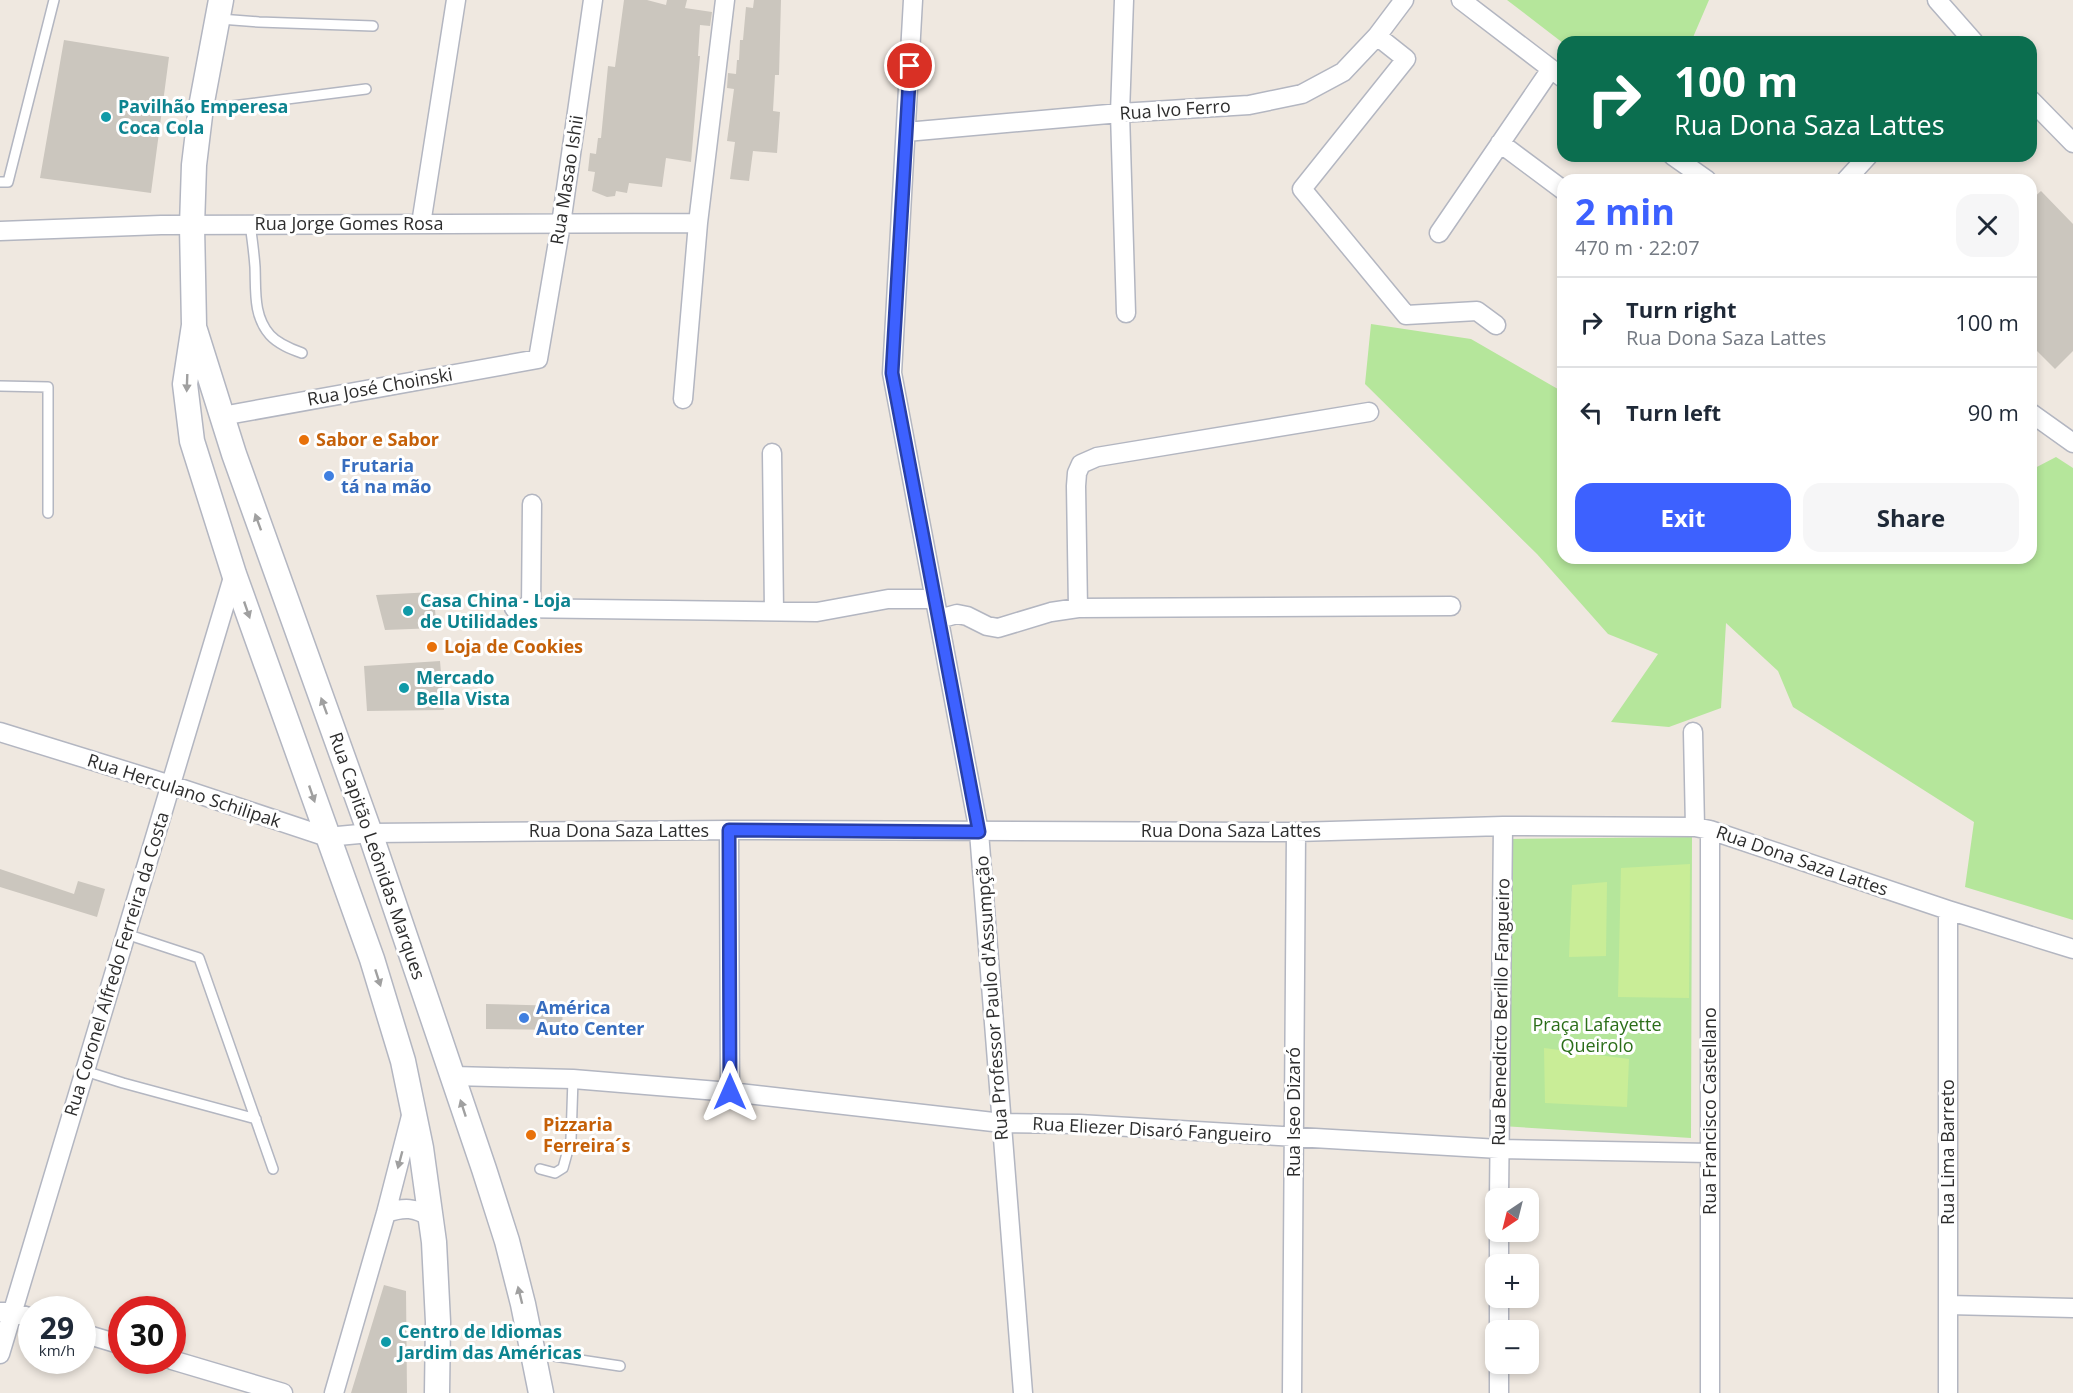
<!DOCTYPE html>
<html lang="en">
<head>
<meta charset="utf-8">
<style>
  :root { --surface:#fff; --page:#f6f6f7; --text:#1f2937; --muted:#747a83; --line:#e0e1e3; --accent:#3d61ff }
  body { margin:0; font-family:"Open Sans",sans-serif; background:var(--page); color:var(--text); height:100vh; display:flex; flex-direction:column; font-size:22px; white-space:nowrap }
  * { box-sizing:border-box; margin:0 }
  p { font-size:20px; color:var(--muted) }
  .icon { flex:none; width:33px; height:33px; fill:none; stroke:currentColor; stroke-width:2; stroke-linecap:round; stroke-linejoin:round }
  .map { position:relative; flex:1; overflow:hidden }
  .sheet { position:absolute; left:1557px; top:174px; width:480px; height:390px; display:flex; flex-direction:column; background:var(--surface); border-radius:18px; box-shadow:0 3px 9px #0003 }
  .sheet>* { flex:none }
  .top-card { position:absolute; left:1557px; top:36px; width:480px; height:126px; border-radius:18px; box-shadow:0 3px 9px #0003; background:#0b6e4f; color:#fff; overflow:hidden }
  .needle { width:39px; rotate:215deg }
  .fabs { position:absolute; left:1485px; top:1188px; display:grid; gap:12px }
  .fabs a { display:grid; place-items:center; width:54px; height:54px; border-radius:12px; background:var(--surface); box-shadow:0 3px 9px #0003; font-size:30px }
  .speed { position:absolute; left:18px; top:1296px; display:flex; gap:12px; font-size:30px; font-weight:700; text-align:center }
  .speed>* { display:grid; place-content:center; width:78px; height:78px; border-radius:50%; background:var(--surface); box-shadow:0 3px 9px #0003; line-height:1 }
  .speed small { font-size:15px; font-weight:400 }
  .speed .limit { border:9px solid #d22; background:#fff; color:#111 }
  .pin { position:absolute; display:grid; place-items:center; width:51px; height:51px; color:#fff; margin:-26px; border:3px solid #fff; border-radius:50%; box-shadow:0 2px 6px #0007 }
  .me { position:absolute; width:66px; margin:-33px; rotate:0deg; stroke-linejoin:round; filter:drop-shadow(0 0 4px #0008) }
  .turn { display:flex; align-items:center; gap:21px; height:126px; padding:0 18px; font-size:27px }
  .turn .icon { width:78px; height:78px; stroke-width:2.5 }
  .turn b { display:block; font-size:42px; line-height:51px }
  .round { display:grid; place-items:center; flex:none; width:63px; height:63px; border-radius:18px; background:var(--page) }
  .overview { display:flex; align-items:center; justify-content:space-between; height:102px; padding:0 18px }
  h1 { font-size:36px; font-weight:700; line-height:45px; color:var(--accent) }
  .action { display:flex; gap:12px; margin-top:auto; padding:12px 18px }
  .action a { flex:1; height:69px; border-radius:18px; background:var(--accent); color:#fff; font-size:24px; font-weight:700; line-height:69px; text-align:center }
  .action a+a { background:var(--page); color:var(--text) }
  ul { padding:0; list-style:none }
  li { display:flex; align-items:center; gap:18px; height:90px; padding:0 18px; border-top:2px solid var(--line) }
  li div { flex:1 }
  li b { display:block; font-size:22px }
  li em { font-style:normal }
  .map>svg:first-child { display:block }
  .green { fill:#b5e69b }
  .pitch { fill:#c9ed97 }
  .building { fill:#cbc6be }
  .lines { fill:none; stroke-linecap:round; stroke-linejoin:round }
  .lane-casing { stroke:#b3b6c1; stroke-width:12 }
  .street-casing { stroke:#b3b6c1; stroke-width:21 }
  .secondary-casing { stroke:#b3b6c1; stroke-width:27 }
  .lane { stroke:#fff; stroke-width:9 }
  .street { stroke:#fff; stroke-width:18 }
  .secondary { stroke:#fff; stroke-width:24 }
  .oneway { fill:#a0a0a0 }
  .route-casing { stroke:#283fa6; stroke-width:15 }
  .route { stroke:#3d61ff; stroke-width:10 }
  .culture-dot { fill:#0f9aa8; stroke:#fff; stroke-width:2 }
  .food-dot { fill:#e8710a; stroke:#fff; stroke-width:2 }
  .shop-dot { fill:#3f7fe0; stroke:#fff; stroke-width:2 }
  .labels { text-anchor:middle; stroke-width:6; stroke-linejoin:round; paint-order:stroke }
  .culture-label { font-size:18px; font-weight:bold; fill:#0d838f; stroke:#fff; text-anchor:start }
  .street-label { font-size:18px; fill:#2d2d2d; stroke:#fff }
  .food-label { font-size:18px; font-weight:bold; fill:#c56008; stroke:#fff; text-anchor:start }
  .shop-label { font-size:18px; font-weight:bold; fill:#366cbe; stroke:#fff; text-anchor:start }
  .park-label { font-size:18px; fill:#2b6e19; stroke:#fff }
</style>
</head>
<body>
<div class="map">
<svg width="2073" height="1393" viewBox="0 0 2073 1393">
  <rect width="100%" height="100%" fill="#efe8e0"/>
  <!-- green -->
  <path class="green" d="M1507 0H1709L1691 42 1563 43Z
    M1371 324 1471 339 1563 392V558H2031V470L2056 457 2073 468V920L1965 887 1974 822 1793 707 1778 671 1726 623 1721 708 1669 727 1611 722 1658 654 1608 634 1537 554 1365 384Z
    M1692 837 1691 1138 1501 1126 1510 839Z"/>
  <!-- pitch -->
  <path class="pitch" d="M1690 864 1689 998 1618 997 1621 868Z
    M1607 882 1606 956 1569 957 1572 885Z
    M1544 1048 1629 1059 1627 1107 1545 1103Z"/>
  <!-- building -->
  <path class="building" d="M624 0H647L666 5 667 0H687L685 8 712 12 710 26 700 25 698 56H700L691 162 666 158 662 187 629 183 627 193 616 191 615 196 607 197 592 191 595 172 588 171 590 153 596 154 598 138H601L608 66 615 67Z
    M754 0H781L779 75H775L773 111 780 112 777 153 753 151 749 181 730 179 735 142 727 141 734 89 727 88 728 73 736 74 737 60H739L740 40H743L746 7 753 8Z
    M64 40 169 57 151 193 40 178Z
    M2041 191 2073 224V351L2055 369 2031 345V200Z
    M433 592 437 628 385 630 376 595Z
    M440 661 444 710 367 711 364 666Z
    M0 869 74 894 78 881 105 889 97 917 0 887Z
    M486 1004 563 1006 562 1030 486 1029Z
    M384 1285 406 1291 407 1393H351Z"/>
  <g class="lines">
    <defs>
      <path id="lane" d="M220 19 259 22 373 26
        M202 107 232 106 366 89
        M0 182H8L54 0
        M250 224C252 238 254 253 255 267 256 290 253 316 270 335 278 344 291 349 302 353
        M0 386 48 387V513
        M126 934 199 958 273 1169
        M85 1071 123 1083 256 1119
        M540 1169 555 1173 563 1168 571 1139 573 1079
        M534 1353 620 1366"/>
      <path id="street" d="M913 0 892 373 979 832 1023 1393
        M1124 0 1120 113 1126 313
        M1461 0 1563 78
        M1937 0 1974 42
        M1377 36 1406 59 1302 189 1406 315 1477 311 1496 325
        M2031 100 2073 143
        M906 132 1120 113 1249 105 1302 94 1343 72 1377 36 1404 0
        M1500 143 1563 190
        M1673 156 1707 180
        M1846 180 1868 156
        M421 224 456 0
        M0 231 161 225 698 223
        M1439 233 1551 69
        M683 399 698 223 725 0
        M2031 413 2073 443
        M222 416 538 359 561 224 593 0
        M772 453 774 611
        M514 608 817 612 888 599H935
        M531 608 532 504
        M1078 608 1076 486 1077 473 1081 464 1097 457 1369 412
        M939 619 957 614 967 616 987 626 998 628 1051 612 1078 608 1451 606
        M0 732 171 785 327 837 370 833 729 830 1296 832 1503 826 1695 827 1710 830 1948 910 2073 949
        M1693 732 1695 827
        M729 830 730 1092
        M1948 910V1393
        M453 1076 573 1079 730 1092 1002 1123 1079 1124 1499 1149 1710 1153
        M1499 1198 1503 826
        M386 1213C404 1207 415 1207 431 1218
        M1499 1264V1232
        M1948 1305 2073 1308
        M1 1312H13L32 1318
        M1499 1330V1298
        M82 1333 122 1345
        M0 1354 234 574
        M172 1360 283 1393
        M334 1393 386 1213 412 1112
        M1292 1393 1296 832
        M1499 1393V1364
        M1710 1393V830"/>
      <path id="secondary" d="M221 0 201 107 194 165 192 226 194 325 185 384 192 441 234 574 372 959 403 1061 421 1148 434 1242 438 1322 437 1393
        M195 330 234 454 370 833 484 1169 507 1241 523 1304 541 1393"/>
    </defs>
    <!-- lane casing -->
    <use href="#lane" class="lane-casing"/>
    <!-- street casing -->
    <use href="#street" class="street-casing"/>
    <!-- secondary casing -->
    <use href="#secondary" class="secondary-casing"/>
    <!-- lane -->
    <use href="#lane" class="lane"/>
    <!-- street -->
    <use href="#street" class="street"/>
    <!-- secondary -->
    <use href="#secondary" class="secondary"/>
  </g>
  <!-- one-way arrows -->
  <defs><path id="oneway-solid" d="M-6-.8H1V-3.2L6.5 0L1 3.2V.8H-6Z" transform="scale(1.5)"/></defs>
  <g class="oneway">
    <use href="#oneway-solid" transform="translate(187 383) rotate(92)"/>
    <use href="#oneway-solid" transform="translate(258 522) rotate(-110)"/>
    <use href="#oneway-solid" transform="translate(247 610) rotate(71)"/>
    <use href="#oneway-solid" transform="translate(324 706) rotate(-110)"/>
    <use href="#oneway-solid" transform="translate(312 794) rotate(71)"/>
    <use href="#oneway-solid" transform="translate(378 978) rotate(72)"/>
    <use href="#oneway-solid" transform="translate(463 1108) rotate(-108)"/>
    <use href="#oneway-solid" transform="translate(400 1160) rotate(105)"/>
    <use href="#oneway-solid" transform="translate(520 1295) rotate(-104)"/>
  </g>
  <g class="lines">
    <defs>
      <path id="route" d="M730 1092 729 830 979 832 892 373 910 66"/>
    </defs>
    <!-- route casing -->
    <use href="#route" class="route-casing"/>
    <!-- route -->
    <use href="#route" class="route"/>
  </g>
  <!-- markers -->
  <g class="culture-dot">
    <circle cx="106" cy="117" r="6"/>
    <circle cx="408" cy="611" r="6"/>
    <circle cx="404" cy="688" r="6"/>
    <circle cx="386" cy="1342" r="6"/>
  </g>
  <g class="food-dot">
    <circle cx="304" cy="440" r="6"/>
    <circle cx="432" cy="647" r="6"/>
    <circle cx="531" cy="1135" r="6"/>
  </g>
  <g class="shop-dot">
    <circle cx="329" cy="476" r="6"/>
    <circle cx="524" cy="1018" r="6"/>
  </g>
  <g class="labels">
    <!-- culture labels -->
    <g class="culture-label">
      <text x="118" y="113">Pavilhão Emperesa<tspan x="118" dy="21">Coca Cola</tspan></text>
      <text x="420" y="607">Casa China - Loja<tspan x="420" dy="21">de Utilidades</tspan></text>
      <text x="416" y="684">Mercado<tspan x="416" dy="21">Bella Vista</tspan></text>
      <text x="398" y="1338">Centro de Idiomas<tspan x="398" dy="21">Jardim das Américas</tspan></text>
    </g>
    <!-- street labels -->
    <g class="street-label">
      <text transform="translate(1175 110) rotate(-4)" y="6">Rua Ivo Ferro</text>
      <text transform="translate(567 180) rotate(-81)" y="6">Rua Masao Ishii</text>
      <text x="349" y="230">Rua Jorge Gomes Rosa</text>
      <text transform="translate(380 387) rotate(-10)" y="6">Rua José Choinski</text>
      <text transform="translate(184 791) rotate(18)" y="6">Rua Herculano Schilipak</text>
      <text x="619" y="837">Rua Dona Saza Lattes</text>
      <text x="1231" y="837">Rua Dona Saza Lattes</text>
      <text transform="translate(377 856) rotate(71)" y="6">Rua Capitão Leônidas Marques</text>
      <text transform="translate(1802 861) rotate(19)" y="6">Rua Dona Saza Lattes</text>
      <text transform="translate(117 964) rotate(-73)" y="6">Rua Coronel Alfredo Ferreira da Costa</text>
      <text transform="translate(992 998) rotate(-94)" y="6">Rua Professor Paulo d'Assumpção</text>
      <text transform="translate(1501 1012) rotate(-89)" y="6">Rua Benedicto Berillo Fangueiro</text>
      <text transform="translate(1710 1111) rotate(-90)" y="6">Rua Francisco Castellano</text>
      <text transform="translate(1294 1112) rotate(-90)" y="6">Rua Iseo Dizaró</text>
      <text transform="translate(1152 1130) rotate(3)" y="6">Rua Eliezer Disaró Fangueiro</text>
      <text transform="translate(1948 1152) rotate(-90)" y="6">Rua Lima Barreto</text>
    </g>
    <!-- food labels -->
    <g class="food-label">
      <text x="316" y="446">Sabor e Sabor</text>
      <text x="444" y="653">Loja de Cookies</text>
      <text x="543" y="1131">Pizzaria<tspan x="543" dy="21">Ferreira´s</tspan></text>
    </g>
    <!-- shop labels -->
    <g class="shop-label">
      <text x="341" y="472">Frutaria<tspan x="341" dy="21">tá na mão</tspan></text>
      <text x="536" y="1014">América<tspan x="536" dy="21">Auto Center</tspan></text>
    </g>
    <!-- park labels -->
    <g class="park-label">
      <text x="1597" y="1031">Praça Lafayette<tspan x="1597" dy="21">Queirolo</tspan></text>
    </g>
  </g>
</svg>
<div class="fabs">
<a><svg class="needle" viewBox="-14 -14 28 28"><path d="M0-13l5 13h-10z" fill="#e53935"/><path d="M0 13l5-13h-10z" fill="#747a83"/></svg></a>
<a>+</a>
<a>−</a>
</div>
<div class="speed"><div>29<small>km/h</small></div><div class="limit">30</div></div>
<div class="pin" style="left:910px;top:66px;background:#d93025"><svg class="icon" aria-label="arrive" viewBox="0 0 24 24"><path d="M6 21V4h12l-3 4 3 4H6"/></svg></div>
<svg class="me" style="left:730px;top:1092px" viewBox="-20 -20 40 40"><path d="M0-17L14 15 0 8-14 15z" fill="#3d61ff" stroke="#fff" stroke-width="4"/></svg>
<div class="top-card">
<div class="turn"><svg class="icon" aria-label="right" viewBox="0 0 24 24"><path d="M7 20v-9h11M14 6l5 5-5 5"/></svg><div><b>100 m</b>Rua Dona Saza Lattes</div></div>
</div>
<section class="sheet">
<div class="overview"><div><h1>2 min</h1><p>470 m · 22:07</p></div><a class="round"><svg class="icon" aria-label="close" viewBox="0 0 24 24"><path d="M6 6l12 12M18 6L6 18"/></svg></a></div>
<ul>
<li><svg class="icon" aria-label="right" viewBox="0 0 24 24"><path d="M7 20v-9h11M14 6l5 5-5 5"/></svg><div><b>Turn right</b><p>Rua Dona Saza Lattes</p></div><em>100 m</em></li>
<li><svg class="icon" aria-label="left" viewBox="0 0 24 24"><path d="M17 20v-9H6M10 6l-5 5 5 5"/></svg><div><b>Turn left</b></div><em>90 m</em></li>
</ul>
<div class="action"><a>Exit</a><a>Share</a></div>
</section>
</div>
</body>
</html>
